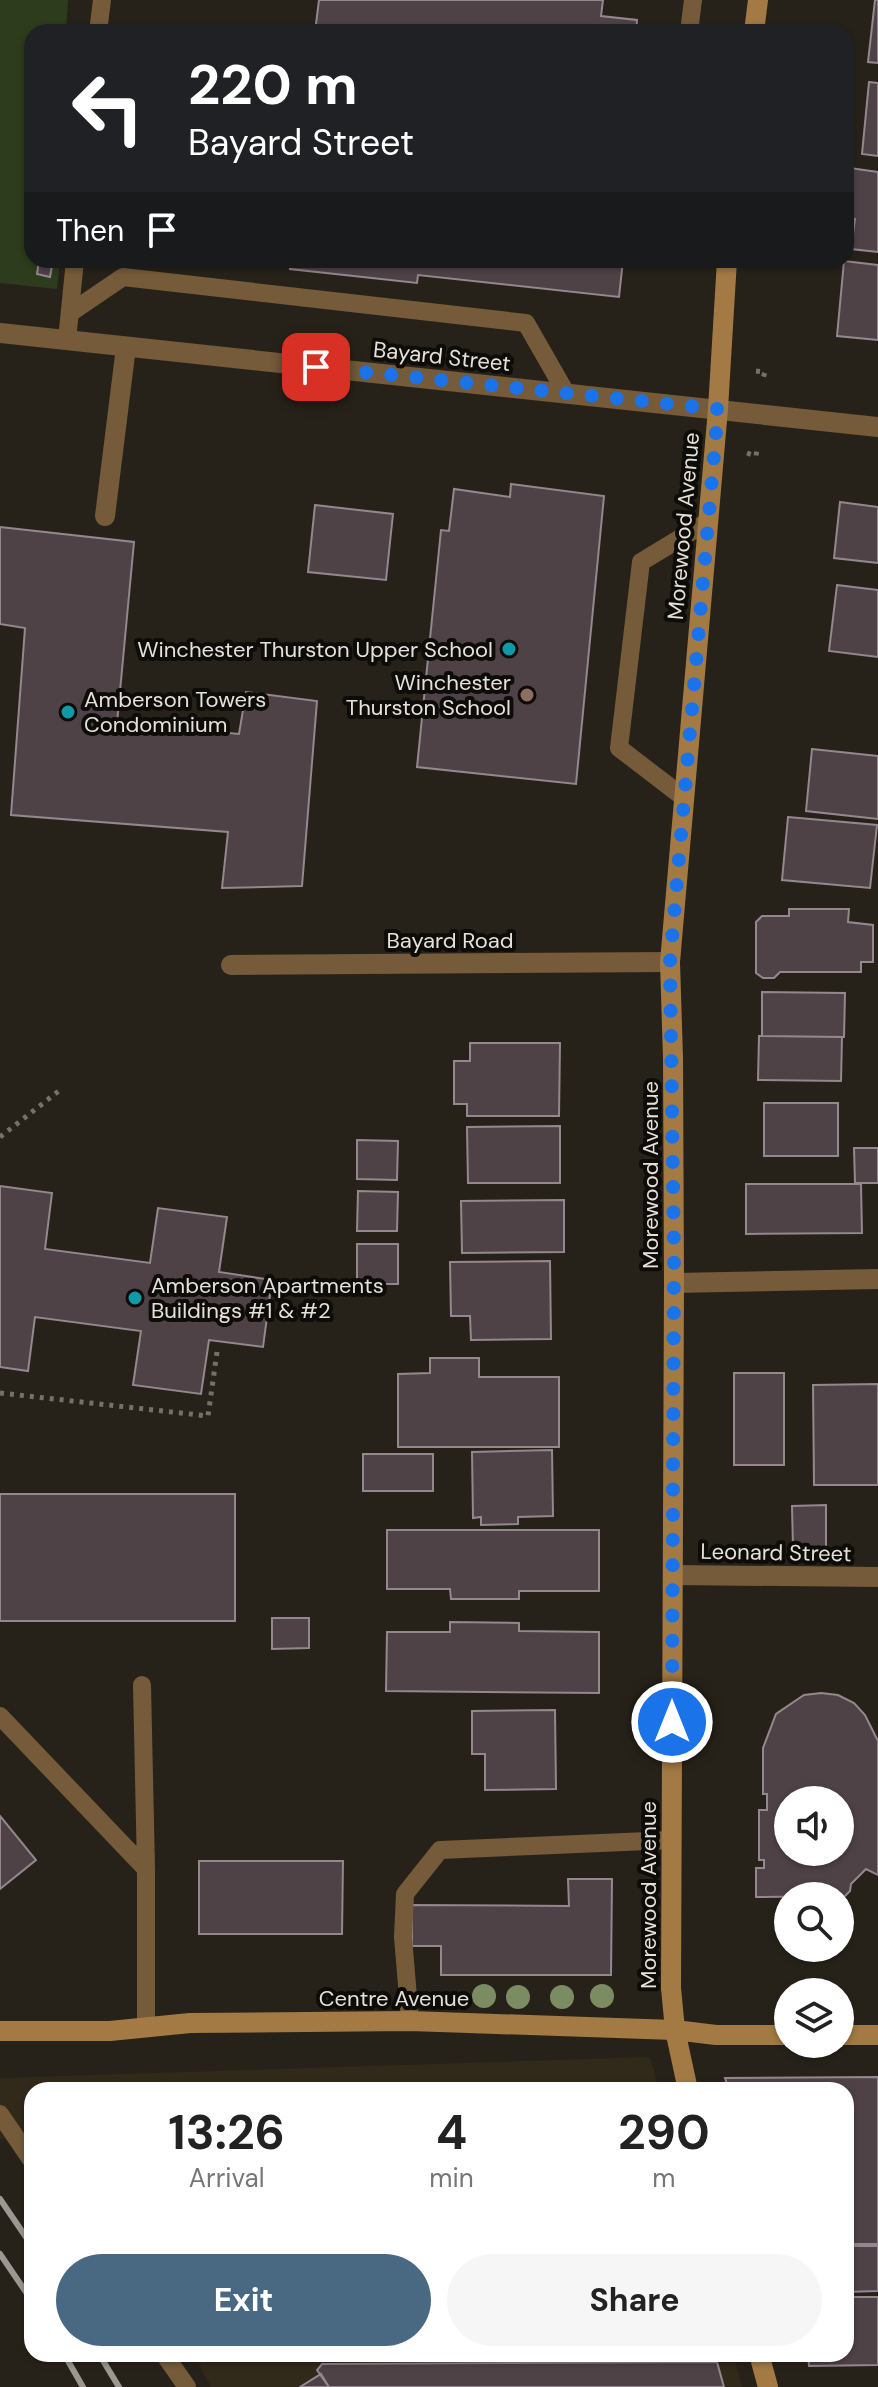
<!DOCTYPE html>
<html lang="en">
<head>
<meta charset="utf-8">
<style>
  :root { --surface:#fff; --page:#f6f6f6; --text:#222; --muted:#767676; --accent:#496982 }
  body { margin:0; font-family:"DM Sans",sans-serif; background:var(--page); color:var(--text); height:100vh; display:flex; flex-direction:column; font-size:30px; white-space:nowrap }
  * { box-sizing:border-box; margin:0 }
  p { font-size:26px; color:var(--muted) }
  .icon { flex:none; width:44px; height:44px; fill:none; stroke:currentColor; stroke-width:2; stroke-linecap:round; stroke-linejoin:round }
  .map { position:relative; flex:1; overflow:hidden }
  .side { position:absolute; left:24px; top:2082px; width:830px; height:280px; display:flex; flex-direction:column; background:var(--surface); border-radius:24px; box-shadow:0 2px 6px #0004 }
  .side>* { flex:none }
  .top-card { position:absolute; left:24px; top:24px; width:830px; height:244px; border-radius:24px; box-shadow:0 2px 6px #0004; background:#202124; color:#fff; overflow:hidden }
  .buttons { position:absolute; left:774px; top:1786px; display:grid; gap:16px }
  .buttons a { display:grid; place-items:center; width:80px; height:80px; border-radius:50%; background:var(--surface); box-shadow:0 2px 6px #0004; font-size:40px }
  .pin { position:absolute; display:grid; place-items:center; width:68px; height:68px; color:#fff; margin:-34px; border-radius:16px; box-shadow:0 4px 12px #0006 }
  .me { position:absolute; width:88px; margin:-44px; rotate:0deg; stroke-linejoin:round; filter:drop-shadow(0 0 6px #0008) }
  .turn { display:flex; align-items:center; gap:28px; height:168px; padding:0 32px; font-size:36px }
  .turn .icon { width:104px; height:104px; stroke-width:2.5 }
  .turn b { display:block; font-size:56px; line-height:68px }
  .then { display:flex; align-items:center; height:76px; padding:0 32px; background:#0003; gap:16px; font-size:30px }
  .eta { display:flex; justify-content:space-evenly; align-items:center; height:136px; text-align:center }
  .eta b { font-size:48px; font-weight:700; line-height:56px }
  .primary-button { display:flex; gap:16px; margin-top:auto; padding:16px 32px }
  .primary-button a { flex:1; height:92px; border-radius:48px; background:var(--accent); color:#fff; font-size:32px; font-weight:700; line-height:92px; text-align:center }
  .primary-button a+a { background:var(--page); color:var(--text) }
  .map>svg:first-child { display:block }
  .medical { fill:#312919 }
  .green { fill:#2d3c1c }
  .building { fill:#4e4247; stroke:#94878d; stroke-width:2; fill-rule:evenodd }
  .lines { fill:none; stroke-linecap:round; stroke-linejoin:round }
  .path { stroke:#757169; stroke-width:5; stroke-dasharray:4 6; stroke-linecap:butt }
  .service { stroke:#755b3a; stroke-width:18 }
  .minor { stroke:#755b3a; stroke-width:20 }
  .tertiary { stroke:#755b3a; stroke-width:20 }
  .secondary { stroke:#a37a44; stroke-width:20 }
  .rail { stroke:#9c9891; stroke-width:6 }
  .tree { fill:#7c8c62 }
  .route { stroke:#1a73e8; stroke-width:14; stroke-dasharray:0 25.2 }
  .culture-dot { fill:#0f9aa8; stroke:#0e0c08; stroke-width:3 }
  .education-dot { fill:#8d6e63; stroke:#0e0c08; stroke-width:3 }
  .labels { text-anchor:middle; stroke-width:8; stroke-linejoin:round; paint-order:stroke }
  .street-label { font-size:22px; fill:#e4e1db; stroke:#0e0c08 }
  .poi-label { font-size:22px; fill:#e4e1db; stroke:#0e0c08; text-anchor:end }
</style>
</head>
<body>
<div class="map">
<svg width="878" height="2387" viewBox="0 0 878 2387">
  <rect width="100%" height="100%" fill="#272219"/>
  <!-- medical -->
  <path class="medical" d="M650 2057 659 2090H32V2138L0 2139V2078Z
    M194 2354H733L742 2387H211Z"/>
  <!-- green -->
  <path class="green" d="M0 0H68L66 32H32V260H60L57 289 0 283Z"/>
  <!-- building -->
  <path class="building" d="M319 0H603L601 16 637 20 636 32H315Z
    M875 0H878V63L868 62Z
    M869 82 878 83V156L862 154Z
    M850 168 878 172V252L851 249 855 219 846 218Z
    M39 260H53L50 277 37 274Z
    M291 260H623L619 297 418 275 417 283 290 269Z
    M844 261 878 265V340L837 336Z
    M511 484 604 496 576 784 417 767 441 530 449 531 454 489 510 497Z
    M840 502 878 507V563L834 558Z
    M315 505 393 514 386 580 308 572Z
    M0 527 134 542 117 723 239 734 246 692 317 701 302 886 222 888 228 832 11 815 25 628 0 624Z
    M837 585 878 590V657L829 651Z
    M812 749 878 756V819L806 811Z
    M788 817 877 825 870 888 782 880Z
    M789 909H849L848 922 873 925V962H861V972H780L774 978H763L756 973V922L762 916H789Z
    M762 992 845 993 844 1037 762 1036Z
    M759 1036 842 1037 841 1081 758 1080Z
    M470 1043H560L559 1116H467V1104H454V1061H470Z
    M764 1103H838V1156H764Z
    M560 1126V1183H468L467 1127Z
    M357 1140 398 1141 397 1180 357 1179Z
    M854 1148H878V1183H855Z
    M746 1184H861L862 1233 746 1234Z
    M0 1186 52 1193 45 1249 150 1263 158 1208 227 1217 219 1272 272 1280 263 1347 209 1340 201 1394 133 1385 141 1331 35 1317 28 1371 0 1367Z
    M358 1191 398 1192 397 1231H357Z
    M564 1200V1252L462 1253 461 1201Z
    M357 1244H398V1284H357Z
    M550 1261 551 1339 471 1340 470 1316H451L450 1262Z
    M430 1358H479V1377H559V1447H398V1374L430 1373Z
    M734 1373H784V1465H734Z
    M878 1384V1485H814L813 1385Z
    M552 1450 553 1516 518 1517V1524L481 1525V1517L473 1518 472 1452Z
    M363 1454H433V1491H363Z
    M0 1494H235V1621H0Z
    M826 1505V1548H793L792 1506Z
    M387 1530H599V1591H519V1599H451L450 1589H387Z
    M272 1618H309V1648L272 1649Z
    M450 1622 519 1623V1631L599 1632V1693L386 1691 387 1632H450Z
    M821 1693 838 1695 854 1703 865 1715 878 1741V1875L866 1869 851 1884 850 1891 845 1896 756 1897V1868H764V1860H759V1810H767V1794H763V1748L776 1714 804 1695ZM788 1800H840V1852H788Z
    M555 1710 556 1789 485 1790V1754H472V1711Z
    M0 1816 36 1860 0 1889Z
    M199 1861H343L342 1934H199Z
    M568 1879H612L611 1975H441V1946H412V1905L569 1906Z
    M878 2077V2244H846V2090H729L725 2078Z
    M846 2246H878V2291L846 2292Z
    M846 2297H878V2365L809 2366 808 2354H846Z
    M717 2362 724 2387H329L317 2370 322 2364Z
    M321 2374 329 2387H300Z"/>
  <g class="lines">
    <!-- path -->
    <path class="path" d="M756 371 765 372 763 378
      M747 453 756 456 757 449
      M0 1137 60 1090
      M0 1393 208 1416 217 1352"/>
    <!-- service -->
    <path class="service" d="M98 32 102 0
      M689 32 693 0
      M70 313 123 277 526 323 566 393
      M67 340 75 260
      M683 797 619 748 641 562 707 522
      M142 1685 146 1869
      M0 1716 146 1869V2026
      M410 2021 403 1937 405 1894 440 1850 671 1840
      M0 2114 32 2161
      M164 2354 187 2387"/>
    <!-- minor -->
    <path class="minor" d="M105 516 126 347
      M231 965 670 962
      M674 1283 878 1279
      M673 1575 878 1577"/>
    <!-- tertiary -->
    <path class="tertiary" d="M0 333 878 427"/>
    <!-- secondary -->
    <path class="secondary" d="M754 32 758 0
      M0 2031H110L190 2023 410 2021 675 2030 716 2035H788
      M840 2035H878
      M688 2090 675 2030 671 1988 674 1283 673 1058 670 962 718 409 727 260
      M759 2354 768 2387"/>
    <!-- rail -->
    <path class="rail" d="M0 2199 32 2246
      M0 2254 32 2301
      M64 2354 83 2387
      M99 2354 119 2387"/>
  </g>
  <!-- trees -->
  <g class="tree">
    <circle cx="484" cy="1996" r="12"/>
    <circle cx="602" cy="1996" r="12"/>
    <circle cx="518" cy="1997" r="12"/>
    <circle cx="562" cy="1997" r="12"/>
  </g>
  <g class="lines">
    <!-- route -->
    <path class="route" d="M316 367 718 409 670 962 674 1254 672 1722"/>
  </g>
  <!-- markers -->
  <g class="culture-dot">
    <circle cx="509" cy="649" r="8"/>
    <circle cx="68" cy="712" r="8"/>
    <circle cx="135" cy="1298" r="8"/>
  </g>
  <circle class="education-dot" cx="527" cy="695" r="8"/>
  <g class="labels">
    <!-- street labels -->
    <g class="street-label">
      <text transform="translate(442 356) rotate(6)" y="8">Bayard Street</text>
      <text transform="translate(683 526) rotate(-85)" y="8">Morewood Avenue</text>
      <text x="450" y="948">Bayard Road</text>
      <text transform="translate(650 1175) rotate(-90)" y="8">Morewood Avenue</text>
      <text transform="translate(776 1552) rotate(1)" y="8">Leonard Street</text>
      <text transform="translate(648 1895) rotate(-90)" y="8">Morewood Avenue</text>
      <text x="394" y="2006">Centre Avenue</text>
    </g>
    <!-- poi labels -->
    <g class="poi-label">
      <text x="493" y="657">Winchester Thurston Upper School</text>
      <text x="511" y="690">Winchester<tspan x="511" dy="25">Thurston School</tspan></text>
      <text x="84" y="707" text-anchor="start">Amberson Towers<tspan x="84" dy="25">Condominium</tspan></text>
      <text x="151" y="1293" text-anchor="start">Amberson Apartments<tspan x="151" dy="25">Buildings #1 &amp; #2</tspan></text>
    </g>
  </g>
</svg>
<div class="buttons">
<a><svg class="icon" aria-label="sound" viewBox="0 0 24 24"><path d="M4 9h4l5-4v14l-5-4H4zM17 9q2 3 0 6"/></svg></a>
<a><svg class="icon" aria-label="search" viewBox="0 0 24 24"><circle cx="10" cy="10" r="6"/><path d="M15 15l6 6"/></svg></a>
<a><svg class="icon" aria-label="layers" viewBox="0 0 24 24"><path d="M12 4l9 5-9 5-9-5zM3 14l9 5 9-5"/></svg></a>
</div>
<div class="pin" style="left:316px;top:367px;background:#d93025"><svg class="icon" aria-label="arrive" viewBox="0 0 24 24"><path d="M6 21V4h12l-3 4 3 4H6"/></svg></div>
<svg class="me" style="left:672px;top:1722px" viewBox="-20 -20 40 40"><circle r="17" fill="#1a73e8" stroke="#fff" stroke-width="3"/><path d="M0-11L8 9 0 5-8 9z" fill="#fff"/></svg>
<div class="top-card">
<div class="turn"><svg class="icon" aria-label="left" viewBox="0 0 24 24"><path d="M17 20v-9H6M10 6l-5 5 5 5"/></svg><div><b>220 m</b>Bayard Street</div></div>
<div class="then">Then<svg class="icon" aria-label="arrive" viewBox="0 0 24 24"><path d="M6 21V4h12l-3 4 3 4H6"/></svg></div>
</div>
<section class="side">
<div class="eta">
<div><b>13:26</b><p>Arrival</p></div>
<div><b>4</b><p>min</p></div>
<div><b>290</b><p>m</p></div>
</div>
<div class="primary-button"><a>Exit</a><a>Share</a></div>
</section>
</div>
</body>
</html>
